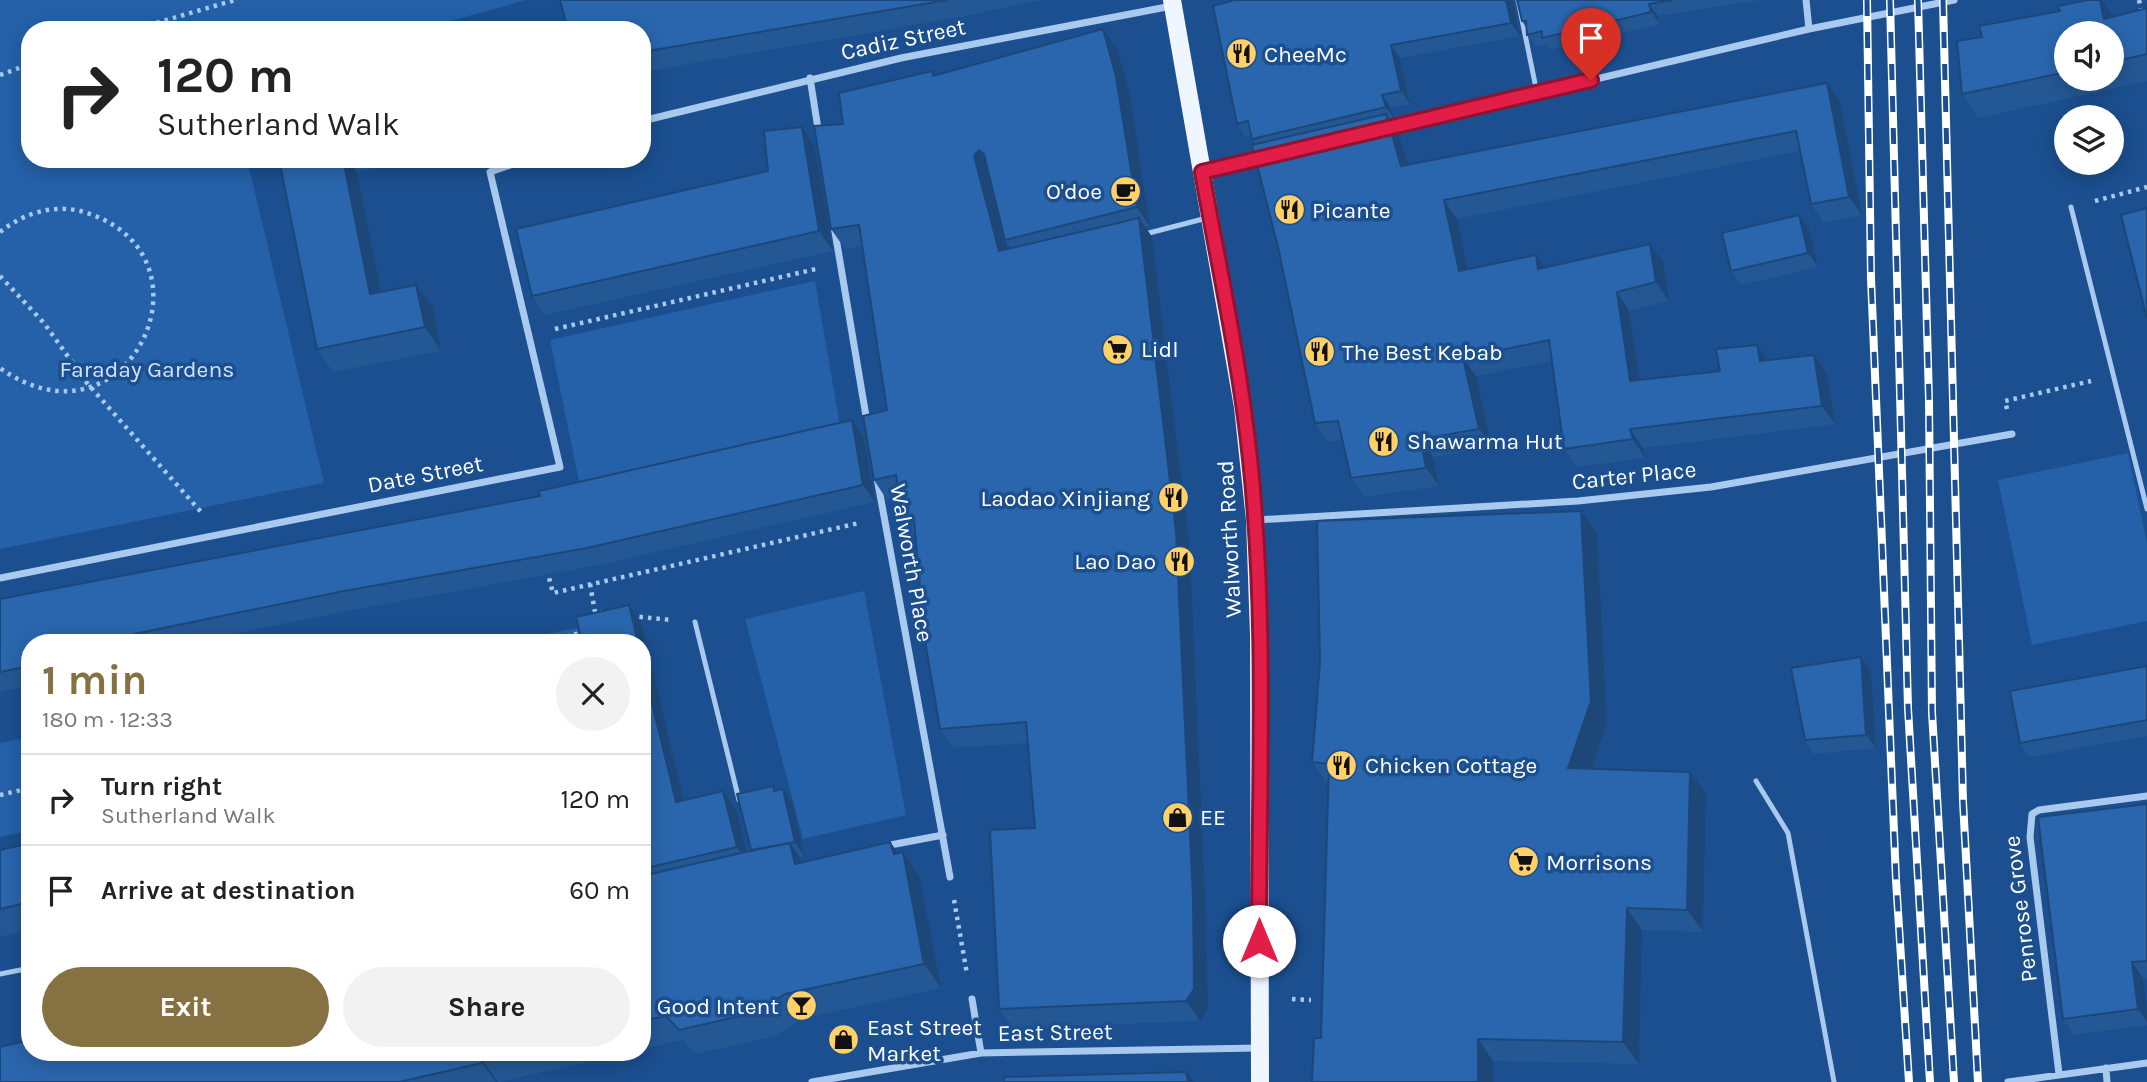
<!DOCTYPE html>
<html lang="en">
<head>
<meta charset="utf-8">
<style>
  :root { --surface:#fff; --page:#f2f2f2; --text:#222; --muted:#767676; --line:#e0e0e0; --accent:#857141 }
  body { margin:0; font-family:Karla,sans-serif; background:var(--page); color:var(--text); height:100vh; display:flex; flex-direction:column; font-size:26px; white-space:nowrap }
  * { box-sizing:border-box; margin:0 }
  p { font-size:23px; color:var(--muted) }
  .icon { flex:none; width:38px; height:38px; fill:none; stroke:currentColor; stroke-width:2; stroke-linecap:round; stroke-linejoin:round }
  .map { position:relative; flex:1; overflow:hidden }
  .sheet { position:absolute; left:21px; top:634px; width:630px; height:427px; display:flex; flex-direction:column; background:var(--surface); border-radius:28px; box-shadow:0 4px 18px #0003 }
  .sheet>* { flex:none }
  .top-card { position:absolute; left:21px; top:21px; width:630px; height:147px; border-radius:28px; box-shadow:0 4px 18px #0003; background:#fff; color:var(--text); overflow:hidden }
  .controls { position:absolute; left:2054px; top:21px; display:grid; gap:14px }
  .controls a { display:grid; place-items:center; width:70px; height:70px; border-radius:50%; background:var(--surface); box-shadow:0 4px 18px #0003; font-size:35px }
  .pin { position:absolute; display:grid; place-items:center; width:60px; height:60px; color:#fff; margin:-72px -30px; border-radius:50% 50% 50% 0; rotate:-45deg; box-shadow:0 0 7px #0007 }
  .pin .icon { rotate:45deg }
  .me { position:absolute; width:77px; margin:-38px; rotate:0deg; stroke-linejoin:round; filter:drop-shadow(0 0 5px #0008) }
  .turn { display:flex; align-items:center; gap:24px; height:147px; padding:0 21px; font-size:32px }
  .turn .icon { width:91px; height:91px; stroke-width:2.5 }
  .turn b { display:block; font-size:49px; line-height:60px }
  .round { display:grid; place-items:center; flex:none; width:74px; height:74px; border-radius:37px; background:var(--page) }
  .head { display:flex; align-items:center; justify-content:space-between; height:119px; padding:0 21px }
  h1 { font-size:42px; font-weight:700; line-height:52px; color:var(--accent) }
  .action { display:flex; gap:14px; margin-top:auto; padding:14px 21px }
  .action a { flex:1; height:80px; border-radius:42px; background:var(--accent); color:#fff; font-size:28px; font-weight:700; line-height:80px; text-align:center }
  .action a+a { background:var(--page); color:var(--text) }
  ul { padding:0; list-style:none }
  li { display:flex; align-items:center; gap:21px; height:91px; padding:0 21px; border-top:2px solid var(--line) }
  li div { flex:1 }
  li b { display:block; font-size:26px }
  li em { font-style:normal }
  .map>svg:first-child { display:block }
  .green { fill:#2461a8 }
  .lines { fill:none; stroke-linecap:round; stroke-linejoin:round }
  .path { stroke:#a9c9ee; stroke-width:4.5; stroke-dasharray:3.5 5; stroke-linecap:butt }
  .lane { stroke:#a9c9ee; stroke-width:5 }
  .street { stroke:#a9c9ee; stroke-width:7 }
  .primary { stroke:#f0f6ff; stroke-width:18 }
  .rail-casing { stroke:#fff; stroke-width:8 }
  .rail { stroke:#1b4f8f; stroke-width:5; stroke-dasharray:16; stroke-linecap:butt }
  .wall { fill:#245895; fill-rule:evenodd }
  .shaded-wall { fill:#1d4779 }
  .building { fill:#2a66ad; stroke:#1d4779; stroke-width:2 }
  .route-casing { stroke:#92132f; stroke-width:18 }
  .route { stroke:#e11d48; stroke-width:12 }
  .labels { text-anchor:middle; stroke-width:7; stroke-linejoin:round; paint-order:stroke }
  .street-label { font-size:23px; fill:#fff; stroke:#1b4f8f }
  .poi-label { font-size:23px; fill:#fff; stroke:#1b4f8f; text-anchor:start }
  .park-label { font-size:23px; fill:#cfe3fa; stroke:#1b4f8f }
</style>
</head>
<body>
<div class="map">
<svg width="2147" height="1082" viewBox="0 0 2147 1082">
  <rect width="100%" height="100%" fill="#1b4f8f"/>
  <!-- green -->
  <path class="green" d="M0 0H526L418 30H30V159H247L324 483 0 549Z
    M815 281 843 443 583 501 550 340Z
    M2128 453 2147 543V621L2032 645 1998 480Z
    M864 591 906 815 803 839 745 619Z
    M582 627 585 642H506Z
    M30 737V833L28 831 0 837V743Z"/>
  <g class="lines">
    <!-- path -->
    <path class="path" d="M2139 0 2142 14
      M132 30 235 0
      M0 75 30 64
      M2095 201 2147 187
      M0 232C25 212 58 202 90 214 222 260 126 458 0 368
      M0 276 44 323 87 383 201 512
      M555 329 816 269
      M2007 409 2005 401 2091 381
      M547 570 553 593 859 523
      M590 584 595 612H601
      M631 616 671 620
      M541 642 585 632
      M0 795 30 788
      M954 900 967 974
      M1292 999 1311 1000"/>
    <!-- lane -->
    <path class="lane" d="M1518 0 1537 93
      M2071 207 2147 509
      M1145 234 1207 218
      M695 622 739 800
      M1756 781 1788 833 1834 1082
      M0 974 30 968"/>
    <!-- street -->
    <path class="street" d="M1806 0 1809 29
      M810 78 819 135
      M642 121 901 58 1172 6
      M1387 128 1809 29 1954 0
      M1203 172 1263 158
      M834 226 867 422
      M877 478 950 877
      M1256 520 1578 501 1711 487 2012 434
      M0 578 560 467 490 172 527 159
      M885 846 943 835
      M972 999 981 1053
      M2106 1068 2107 1082
      M2059 1074 2030 837 2032 814 2039 810 2147 796
      M812 1082 981 1053 1259 1048
      M2008 1082 2147 1063"/>
    <!-- primary -->
    <path class="primary" d="M1172 0 1243 407 1255 520 1259 635 1260 1082"/>
    <defs>
      <path id="rail" d="M1867 0 1871 278 1896 880 1909 1082
        M1890 0 1908 708 1930 1082
        M1918 0 1929 400 1932 712 1954 1082
        M1943 0 1963 801 1978 1082"/>
    </defs>
    <!-- rail casing -->
    <use href="#rail" class="rail-casing"/>
    <!-- rail -->
    <use href="#rail" class="rail"/>
  </g>
  <!-- wall -->
  <path class="wall" d="M560 0H1042L961 17 642 72V30Z
    M1234 0H1512L1520 36 1400 58 1410 104 1391 108 1395 120 1391 121 1398 132 1408 165 1827 83 1840 101 1862 215 1823 223 1811 204 1800 151 1457 219 1468 269 1536 255 1544 267 1650 244 1663 262 1669 301 1629 311 1640 380 1720 371 1768 360 1814 355 1827 373 1835 424 1643 448 1645 458 1577 467 1564 449 1552 361 1476 376 1492 447 1433 457 1439 486 1364 497 1351 478 1342 440 1328 442 1315 423 1256 144 1252 135 1246 137 1237 124Z
    M1517 0H1760L1658 16 1660 24 1551 50 1547 45 1536 47 1527 35V29L1522 21Z
    M2147 8V81L1978 118 1962 94 1982 37 2060 11 2113 17ZM2067 33H2112V79H2067Z
    M1117 48 1130 96 1150 227 1146 228 1152 237 1190 551 1206 917 1208 1008 1200 1021 1013 1028 999 1009 1035 828 1028 743 954 748 940 729 915 540 903 522 900 497 887 500 874 480 887 410 862 246 845 249 831 229 843 124 932 71 935 75ZM989 174 1005 240 1011 248 1007 249 988 176Z
    M815 147 833 251 545 315 532 296Z
    M279 159H408V161L357 172 381 292 416 285 433 308 441 351 333 372 317 349Z
    M1809 229 1818 267 1741 285 1731 271Z
    M864 438 875 502 599 565 357 609 192 642H30V686L0 692V599Z
    M1581 511 1597 533 1607 723 1591 769 1706 794 1703 932 1642 930 1639 1064 1493 1061V1082H1312L1321 1038 1328 784 1312 762Z
    M629 605 642 625 684 800 723 791 737 811 747 852 751 851 773 786 776 790 793 803 804 856 799 857 803 862 890 842 898 853 920 877 941 988 802 1019 775 1036 696 1054 683 1040 642 1049V642Z
    M2147 666V736L2029 757 2020 743Z
    M1871 671 1876 748 1814 754 1805 740Z
    M2147 804V978H2143L2147 1010V1025L2074 1035 2063 1019Z
    M30 843V930L0 937V850Z
    M30 1052H632L499 1082H0Z"/>
  <!-- shaded-wall -->
  <path class="shaded-wall" d="M1506 0H1512L1513 2 1520 36 1511 23Z
    M2100 0H2101L2116 21 2104 19Z
    M1649 4 1658 16 1660 24 1651 12Z
    M1103 29 1117 48 1130 96 1150 227 1137 207Z
    M1391 45 1400 58 1410 104 1401 91Z
    M1827 83 1840 101 1862 215 1849 197Z
    M1382 95 1391 108 1395 120 1386 107Z
    M1386 114 1398 132 1414 185 1401 166Z
    M802 127 815 147 833 251 819 231Z
    M979 150 992 170 988 176 1013 271 999 251 974 156Z
    M343 159H348L357 172 386 317 370 294Z
    M1444 200 1457 219 1472 289 1459 271Z
    M1799 215 1809 229 1818 267 1808 253Z
    M1139 218 1152 237 1190 551 1206 917 1208 1008 1200 1021 1186 1001Z
    M1650 244 1663 262 1669 301 1656 282Z
    M1536 255 1548 273 1538 269Z
    M416 285 433 308 441 351 425 327Z
    M1617 292 1629 311 1643 400 1630 381Z
    M1757 345 1770 364 1760 361Z
    M1814 355 1827 373 1835 424 1822 406Z
    M1463 358 1476 376 1492 447 1479 429Z
    M852 420 864 438 875 502 863 485Z
    M1630 429 1643 448 1645 458 1633 439Z
    M1421 439 1433 457 1439 486 1426 468Z
    M1581 511 1597 533 1607 723 1584 791 1568 768Z
    M629 605 642 625 689 822 676 802 642 662V642H638Z
    M1861 657 1871 671 1876 748 1866 735Z
    M1690 772 1706 794 1703 932 1687 910Z
    M783 789 793 803 804 856 795 842Z
    M723 791 737 811 750 866 737 847Z
    M890 842 905 862 903 852 920 877 941 988 924 964Z
    M790 843 807 868 795 864Z
    M1627 908 1642 930 1639 1064 1623 1042Z
    M2132 962 2143 978 2147 1010V1022L2138 1009Z
    M1478 1039 1493 1061V1082H1478Z
    M481 1058 498 1082H496L482 1063Z
    M1186 1072 1194 1082H1188Z"/>
  <!-- building -->
  <path class="building" d="M560 0H947L642 52V30H568Z
    M1234 0H1506L1511 23 1391 45 1401 91 1382 95 1386 107 1252 139 1248 121 1237 124 1213 6Z
    M1517 0H1673L1649 4 1651 12 1542 38V31L1527 35 1526 21H1522Z
    M2088 0H2100L2104 19 2147 8V54L2112 62V33H2067V72L1962 94 1957 41 1982 37 1979 26 2060 11 2058 6Z
    M1103 29 1116 77 1137 207 1005 240 984 154 979 150 974 156 999 251 1139 218 1176 532 1193 898 1194 989 1186 1001 999 1009 990 830 1035 828 1026 722 940 729 924 635 914 520 903 522 896 475 874 480 863 416 887 410 859 225 831 229 814 126 843 124 839 93 932 71 933 76Z
    M1827 83 1849 197 1811 204 1796 131 1444 200 1459 271 1536 255 1538 269 1650 244 1656 282 1617 292 1630 381 1720 371 1716 349 1757 345 1760 361 1814 355 1822 406 1630 429 1633 439 1564 449 1549 340 1463 358 1479 429 1421 439 1426 468 1351 478 1338 421 1315 423 1278 247 1252 145 1386 114 1401 166Z
    M802 127 819 231 532 296 516 229 768 171 764 131Z
    M279 159H343L370 294 416 285 425 327 317 349Z
    M2147 208V318L2121 215Z
    M1799 215 1808 253 1731 271 1722 233Z
    M852 420 863 485 587 548 344 591 134 634 135 639 119 642H30V666L0 672V599L540 496 539 491Z
    M1581 511 1591 701 1568 768 1690 772 1687 910 1627 908 1623 1042 1478 1039V1082H1312L1314 1038H1321L1329 764 1312 762 1320 662 1317 521Z
    M629 605 638 642H582L576 617Z
    M1861 657 1866 735 1805 740 1791 668Z
    M642 662 676 802 723 791 737 847 642 869Z
    M2147 666V720L2020 743 2010 691Z
    M773 786 774 791 783 789 795 842 751 850 737 794Z
    M2147 804V961L2132 962 2138 1009 2063 1019 2038 817Z
    M890 842 894 854 903 852 924 964 785 994 758 1012 679 1030 666 1016 642 1021V876L741 853 790 843 795 864Z
    M30 843V902L0 909V850Z
    M30 1040V1052H509L481 1058 482 1063 399 1082H0V1047Z
    M1186 1072 1188 1082H1004V1077Z"/>
  <g class="lines">
    <defs>
      <path id="route" d="M1259 941C1259 781 1267 619 1250 459 1240 363 1219 267 1202 172L1591 80"/>
    </defs>
    <!-- route casing -->
    <use href="#route" class="route-casing"/>
    <!-- route -->
    <use href="#route" class="route"/>
  </g>
  <!-- icons -->
  <defs>
    <symbol id="restaurant-disc" viewBox="-11 -11 22 22"><circle r="9.5" fill="#ffd166" stroke="#1b4f8f"/><path d="M-5-6h1v4h1v-4h1v4h1v-4h1v5L-1.5 .5V6h-2V.5L-5-1ZM5-6V6H3V1.5H1.5Q1.5-4 5-6Z" fill="#111"/></symbol>
    <symbol id="cafe-disc" viewBox="-11 -11 22 22"><circle r="9.5" fill="#ffd166" stroke="#1b4f8f"/><path d="M-5.5-4.5H6V0H3Q3 3.5 0 3.5H-2.5Q-5.5 3.5-5.5 0ZM3-3.2v2h1.7v-2ZM-6 4.5H4V6H-6Z" fill="#111"/></symbol>
    <symbol id="supermarket-disc" viewBox="-11 -11 22 22"><circle r="9.5" fill="#ffd166" stroke="#1b4f8f"/><path d="M-6-5.5h2.5l.6 2H6L4.5 2H-2.5L-4.4-4H-6ZM-1.5 3.2a1.3 1.3 0 1 0 .1 0ZM3 3.2a1.3 1.3 0 1 0 .1 0Z" fill="#111"/></symbol>
    <symbol id="shop-disc" viewBox="-11 -11 22 22"><circle r="9.5" fill="#ffd166" stroke="#1b4f8f"/><path d="M-5-2.5h2.3a2.7 3.5 0 0 1 5.4 0H5L5.5 6h-11ZM-1.5-2.5h3a1.5 2.3 0 0 0-3 0Z" fill="#111"/></symbol>
    <symbol id="bar-disc" viewBox="-11 -11 22 22"><circle r="9.5" fill="#ffd166" stroke="#1b4f8f"/><path d="M-6-5H6L.8 .8V4.5H3.5V6h-7V4.5H-.8V.8Z" fill="#111"/></symbol>
  </defs>
  <g fill-rule="evenodd">
    <use href="#restaurant-disc" x="1224" y="36" width="35" height="35"/>
    <use href="#cafe-disc" x="1108" y="174" width="35" height="35"/>
    <use href="#restaurant-disc" x="1272" y="192" width="35" height="35"/>
    <use href="#supermarket-disc" x="1100" y="332" width="35" height="35"/>
    <use href="#restaurant-disc" x="1302" y="334" width="35" height="35"/>
    <use href="#restaurant-disc" x="1366" y="424" width="35" height="35"/>
    <use href="#restaurant-disc" x="1156" y="480" width="35" height="35"/>
    <use href="#restaurant-disc" x="1162" y="544" width="35" height="35"/>
    <use href="#restaurant-disc" x="1324" y="748" width="35" height="35"/>
    <use href="#shop-disc" x="1160" y="800" width="35" height="35"/>
    <use href="#supermarket-disc" x="1506" y="844" width="35" height="35"/>
    <use href="#bar-disc" x="784" y="988" width="35" height="35"/>
    <use href="#shop-disc" x="826" y="1022" width="35" height="35"/>
  </g>
  <g class="labels">
    <!-- street labels -->
    <g class="street-label">
      <text transform="translate(903 39) rotate(-12)" y="8">Cadiz Street</text>
      <text transform="translate(425 474) rotate(-11)" y="8">Date Street</text>
      <text transform="translate(1634 475) rotate(-6)" y="8">Carter Place</text>
      <text transform="translate(1229 539) rotate(-93)" y="8">Walworth Road</text>
      <text transform="translate(912 563) rotate(80)" y="8">Walworth Place</text>
      <text transform="translate(2020 909) rotate(-97)" y="8">Penrose Grove</text>
      <text transform="translate(1055 1032) rotate(-1)" y="8">East Street</text>
    </g>
    <!-- poi labels -->
    <g class="poi-label">
      <text x="1264" y="62">CheeMc</text>
      <text x="1102" y="199" text-anchor="end">O'doe</text>
      <text x="1312" y="218">Picante</text>
      <text x="1141" y="357">Lidl</text>
      <text x="1342" y="360">The Best Kebab</text>
      <text x="1407" y="449">Shawarma Hut</text>
      <text x="1150" y="506" text-anchor="end">Laodao Xinjiang</text>
      <text x="1156" y="569" text-anchor="end">Lao Dao</text>
      <text x="1365" y="773">Chicken Cottage</text>
      <text x="1200" y="825">EE</text>
      <text x="1546" y="870">Morrisons</text>
      <text x="779" y="1014" text-anchor="end">Good Intent</text>
      <text x="867" y="1035">East Street<tspan x="867" dy="26">Market</tspan></text>
    </g>
    <!-- park labels -->
    <g class="park-label">
      <text x="147" y="377">Faraday Gardens</text>
    </g>
  </g>
</svg>
<div class="controls">
<a><svg class="icon" aria-label="sound" viewBox="0 0 24 24"><path d="M4 9h4l5-4v14l-5-4H4zM17 9q2 3 0 6"/></svg></a>
<a><svg class="icon" aria-label="layers" viewBox="0 0 24 24"><path d="M12 4l9 5-9 5-9-5zM3 14l9 5 9-5"/></svg></a>
</div>
<div class="pin" style="left:1591px;top:80px;background:#d93025"><svg class="icon" aria-label="arrive" viewBox="0 0 24 24"><path d="M6 21V4h12l-3 4 3 4H6"/></svg></div>
<svg class="me" style="left:1259px;top:941px" viewBox="-20 -20 40 40"><circle r="19" fill="#fff"/><path d="M0-13L10 11 0 6-10 11z" fill="#e11d48"/></svg>
<div class="top-card">
<div class="turn"><svg class="icon" aria-label="right" viewBox="0 0 24 24"><path d="M7 20v-9h11M14 6l5 5-5 5"/></svg><div><b>120 m</b>Sutherland Walk</div></div>
</div>
<section class="sheet">
<div class="head"><div><h1>1 min</h1><p>180 m · 12:33</p></div><a class="round"><svg class="icon" aria-label="close" viewBox="0 0 24 24"><path d="M6 6l12 12M18 6L6 18"/></svg></a></div>
<ul>
<li><svg class="icon" aria-label="right" viewBox="0 0 24 24"><path d="M7 20v-9h11M14 6l5 5-5 5"/></svg><div><b>Turn right</b><p>Sutherland Walk</p></div><em>120 m</em></li>
<li><svg class="icon" aria-label="arrive" viewBox="0 0 24 24"><path d="M6 21V4h12l-3 4 3 4H6"/></svg><div><b>Arrive at destination</b></div><em>60 m</em></li>
</ul>
<div class="action"><a>Exit</a><a>Share</a></div>
</section>
</div>
</body>
</html>
